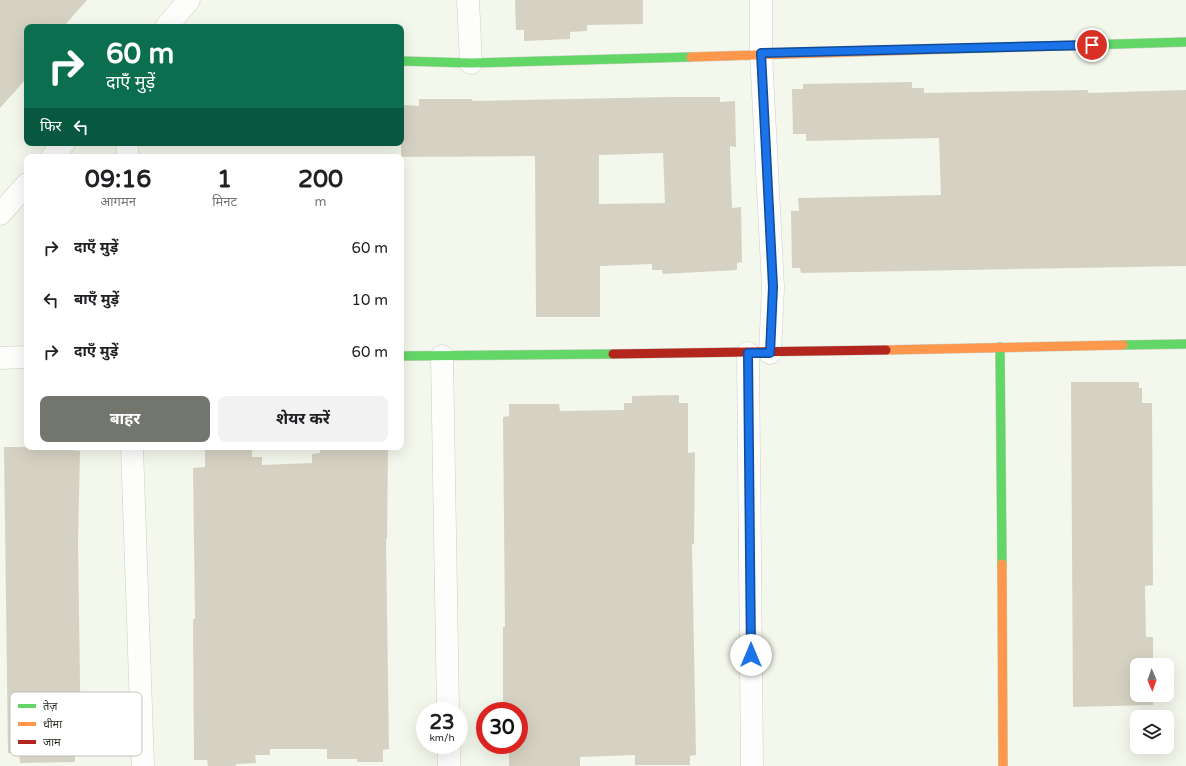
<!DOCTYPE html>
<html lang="hi">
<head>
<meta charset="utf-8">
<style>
  :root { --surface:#fff; --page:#f2f2f2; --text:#202124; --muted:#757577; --accent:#73766c }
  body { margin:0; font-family:"Varela Round","Noto Sans Devanagari",sans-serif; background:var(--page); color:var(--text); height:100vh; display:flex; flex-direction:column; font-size:15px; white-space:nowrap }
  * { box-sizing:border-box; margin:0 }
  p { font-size:13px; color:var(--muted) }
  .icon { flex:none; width:22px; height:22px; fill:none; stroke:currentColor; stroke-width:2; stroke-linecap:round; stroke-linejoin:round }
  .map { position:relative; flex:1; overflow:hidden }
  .side { position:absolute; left:24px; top:154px; width:380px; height:296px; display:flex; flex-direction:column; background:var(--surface); border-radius:8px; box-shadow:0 4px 16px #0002 }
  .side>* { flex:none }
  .banner { position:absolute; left:24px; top:24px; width:380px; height:122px; border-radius:8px; box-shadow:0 4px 16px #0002; background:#0b6e4f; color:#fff; overflow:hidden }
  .needle { width:26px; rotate:178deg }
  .controls { position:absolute; left:1130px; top:658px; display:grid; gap:8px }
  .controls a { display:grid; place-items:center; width:44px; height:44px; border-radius:8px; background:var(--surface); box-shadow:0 4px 16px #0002; font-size:20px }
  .speed { position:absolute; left:416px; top:702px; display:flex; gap:8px; font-size:20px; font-weight:700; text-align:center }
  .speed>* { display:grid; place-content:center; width:52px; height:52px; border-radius:50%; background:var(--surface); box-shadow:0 4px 16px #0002; line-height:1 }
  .speed small { font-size:10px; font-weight:400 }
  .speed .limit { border:6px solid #d22; background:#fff; color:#111 }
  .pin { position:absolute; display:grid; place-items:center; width:34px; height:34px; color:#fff; margin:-17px; border:2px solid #fff; border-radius:50%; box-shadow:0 1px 4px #0007 }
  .me { position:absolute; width:44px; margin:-22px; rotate:0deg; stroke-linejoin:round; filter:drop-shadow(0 0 3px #0008) }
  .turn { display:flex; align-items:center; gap:14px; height:84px; padding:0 16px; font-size:18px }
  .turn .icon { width:52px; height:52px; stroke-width:2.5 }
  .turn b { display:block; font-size:28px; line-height:34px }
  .then { display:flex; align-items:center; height:38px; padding:0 16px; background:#0003; gap:8px; font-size:15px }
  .eta { display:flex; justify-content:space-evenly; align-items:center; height:68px; text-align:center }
  .eta b { font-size:24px; font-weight:700; line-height:28px }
  .primary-button { display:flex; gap:8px; margin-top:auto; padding:8px 16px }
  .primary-button a { flex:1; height:46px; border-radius:8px; background:var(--accent); color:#fff; font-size:16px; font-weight:700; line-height:46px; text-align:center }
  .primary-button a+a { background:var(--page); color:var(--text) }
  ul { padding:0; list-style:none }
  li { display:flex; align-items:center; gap:12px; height:52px; padding:0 16px }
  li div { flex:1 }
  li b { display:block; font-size:15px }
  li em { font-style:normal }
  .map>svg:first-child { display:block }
  .building { fill:#d5d2c3; fill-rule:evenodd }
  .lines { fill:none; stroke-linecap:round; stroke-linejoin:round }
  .street-casing { stroke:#cccfc5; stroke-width:23 }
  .fast-casing { stroke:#cccfc5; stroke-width:10 }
  .slow-casing { stroke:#cccfc5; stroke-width:10 }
  .jam-casing { stroke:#cccfc5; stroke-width:10 }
  .street { stroke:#fdfefc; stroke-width:22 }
  .fast { stroke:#63d668; stroke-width:9 }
  .slow { stroke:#ff974d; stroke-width:9 }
  .jam { stroke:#b3261e; stroke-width:9 }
  .route-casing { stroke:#114b97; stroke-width:10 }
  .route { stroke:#1a73e8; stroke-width:7 }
  .key { fill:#fff; stroke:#c0c1be; stroke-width:1 }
  .key-label { font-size:11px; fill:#2d3027 }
</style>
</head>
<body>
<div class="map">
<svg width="1186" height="766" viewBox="0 0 1186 766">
  <rect width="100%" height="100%" fill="#f4f7eb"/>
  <!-- building -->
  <path class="building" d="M0 0H87L63 27H27V78L0 108Z
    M515 0H643V24L587 25V31L570 32V39L524 41V30H516Z
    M912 82V88H924V93L1088 90V93L1186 90V266L801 273 800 268H792L791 211H799L798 198 941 195 939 138 806 141V134H793L792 89H803V84Z
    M670 97H720V102L735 101 736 147 730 146V153L732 208 741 207 742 262 737 263V270L663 274 662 270H652V264L600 266V317H536L535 156 401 157V105L419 106V99H472V101ZM663 153 665 203 599 204V155Z
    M1071 382H1139V388H1142V403H1152L1153 585 1145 586 1146 637H1153V665H1137V695H1153V705L1073 707Z
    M679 395V403H688V453L695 452 694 544H692L696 755 690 756V765H635V755L580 757V766H509V745H519V711H503V627H505L503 417 509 416V404H559L560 411 624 410V403H632V396Z
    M4 447H70V450L80 451 78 542 81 753H75V762L20 763 19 753H8Z
    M205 447H236V450H252V457H262V465L312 463V454L320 453V447H388L387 539H386L389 749 383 750V762H357V759H327V749H270V755H255L256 763 236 764V766H208L207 760H194L193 619H195L193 468 205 467Z"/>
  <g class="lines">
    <defs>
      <path id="street" d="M468 0 471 63
        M761 0V53L773 287 770 353
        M166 27 189 0
        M127 143 128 157
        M52 157 64 143
        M0 214 27 184
        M748 353 752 766
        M442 356 448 711
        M0 358 27 357
        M132 447 143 766
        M449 745V766"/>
      <path id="fast" d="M948 49 1186 42
        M401 61 471 63 691 57
        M1123 345 1186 344
        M1000 347 1002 564
        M401 356 613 354"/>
      <path id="slow" d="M691 57 948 49
        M886 350 1123 345
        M1002 564 1003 766"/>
      <path id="jam" d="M613 354 886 350"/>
    </defs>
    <!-- street casing -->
    <use href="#street" class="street-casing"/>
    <!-- fast casing -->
    <use href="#fast" class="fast-casing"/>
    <!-- slow casing -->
    <use href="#slow" class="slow-casing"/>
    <!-- jam casing -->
    <use href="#jam" class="jam-casing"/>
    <!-- street -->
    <use href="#street" class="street"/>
    <!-- fast -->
    <use href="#fast" class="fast"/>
    <!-- slow -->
    <use href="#slow" class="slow"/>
    <!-- jam -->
    <use href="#jam" class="jam"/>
  </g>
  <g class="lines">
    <defs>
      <path id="route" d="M751 655 748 353H770L773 287 761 53 1092 45"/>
    </defs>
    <!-- route casing -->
    <use href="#route" class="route-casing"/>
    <!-- route -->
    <use href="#route" class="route"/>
  </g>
  <!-- legend -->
  <rect x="10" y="692" width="132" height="64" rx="6" class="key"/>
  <rect x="18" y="704" width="18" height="4" fill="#63d668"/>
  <rect x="18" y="722" width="18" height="4" fill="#ff974d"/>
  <rect x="18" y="740" width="18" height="4" fill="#b3261e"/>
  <g class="key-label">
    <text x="43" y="710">तेज़</text>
    <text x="43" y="728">धीमा</text>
    <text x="43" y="746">जाम</text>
  </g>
</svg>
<div class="controls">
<a><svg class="needle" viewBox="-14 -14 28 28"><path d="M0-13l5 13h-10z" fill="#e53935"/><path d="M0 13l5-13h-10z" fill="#757577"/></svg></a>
<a><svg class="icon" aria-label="layers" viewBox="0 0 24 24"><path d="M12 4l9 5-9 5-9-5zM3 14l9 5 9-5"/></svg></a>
</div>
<div class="speed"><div>23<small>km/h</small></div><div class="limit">30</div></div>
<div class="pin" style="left:1092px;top:45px;background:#d93025"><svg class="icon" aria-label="arrive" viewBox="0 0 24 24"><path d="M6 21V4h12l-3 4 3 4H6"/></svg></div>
<svg class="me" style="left:751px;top:655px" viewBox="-20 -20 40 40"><circle r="19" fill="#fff"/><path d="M0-13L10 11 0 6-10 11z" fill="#1a73e8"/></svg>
<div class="banner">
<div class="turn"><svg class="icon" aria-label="right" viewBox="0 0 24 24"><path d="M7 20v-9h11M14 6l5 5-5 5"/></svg><div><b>60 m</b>दाएँ मुड़ें</div></div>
<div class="then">फिर<svg class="icon" aria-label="left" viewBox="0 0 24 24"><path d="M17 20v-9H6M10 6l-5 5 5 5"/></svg></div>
</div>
<section class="side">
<div class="eta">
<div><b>09:16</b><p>आगमन</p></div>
<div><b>1</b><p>मिनट</p></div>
<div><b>200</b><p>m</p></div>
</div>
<ul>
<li><svg class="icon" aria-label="right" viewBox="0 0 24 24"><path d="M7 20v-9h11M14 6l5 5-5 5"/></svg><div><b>दाएँ मुड़ें</b></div><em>60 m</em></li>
<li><svg class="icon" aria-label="left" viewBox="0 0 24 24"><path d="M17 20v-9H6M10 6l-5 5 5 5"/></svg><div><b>बाएँ मुड़ें</b></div><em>10 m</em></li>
<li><svg class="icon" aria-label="right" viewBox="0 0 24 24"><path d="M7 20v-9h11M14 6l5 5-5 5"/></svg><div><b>दाएँ मुड़ें</b></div><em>60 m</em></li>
</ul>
<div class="primary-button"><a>बाहर</a><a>शेयर करें</a></div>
</section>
</div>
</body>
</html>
